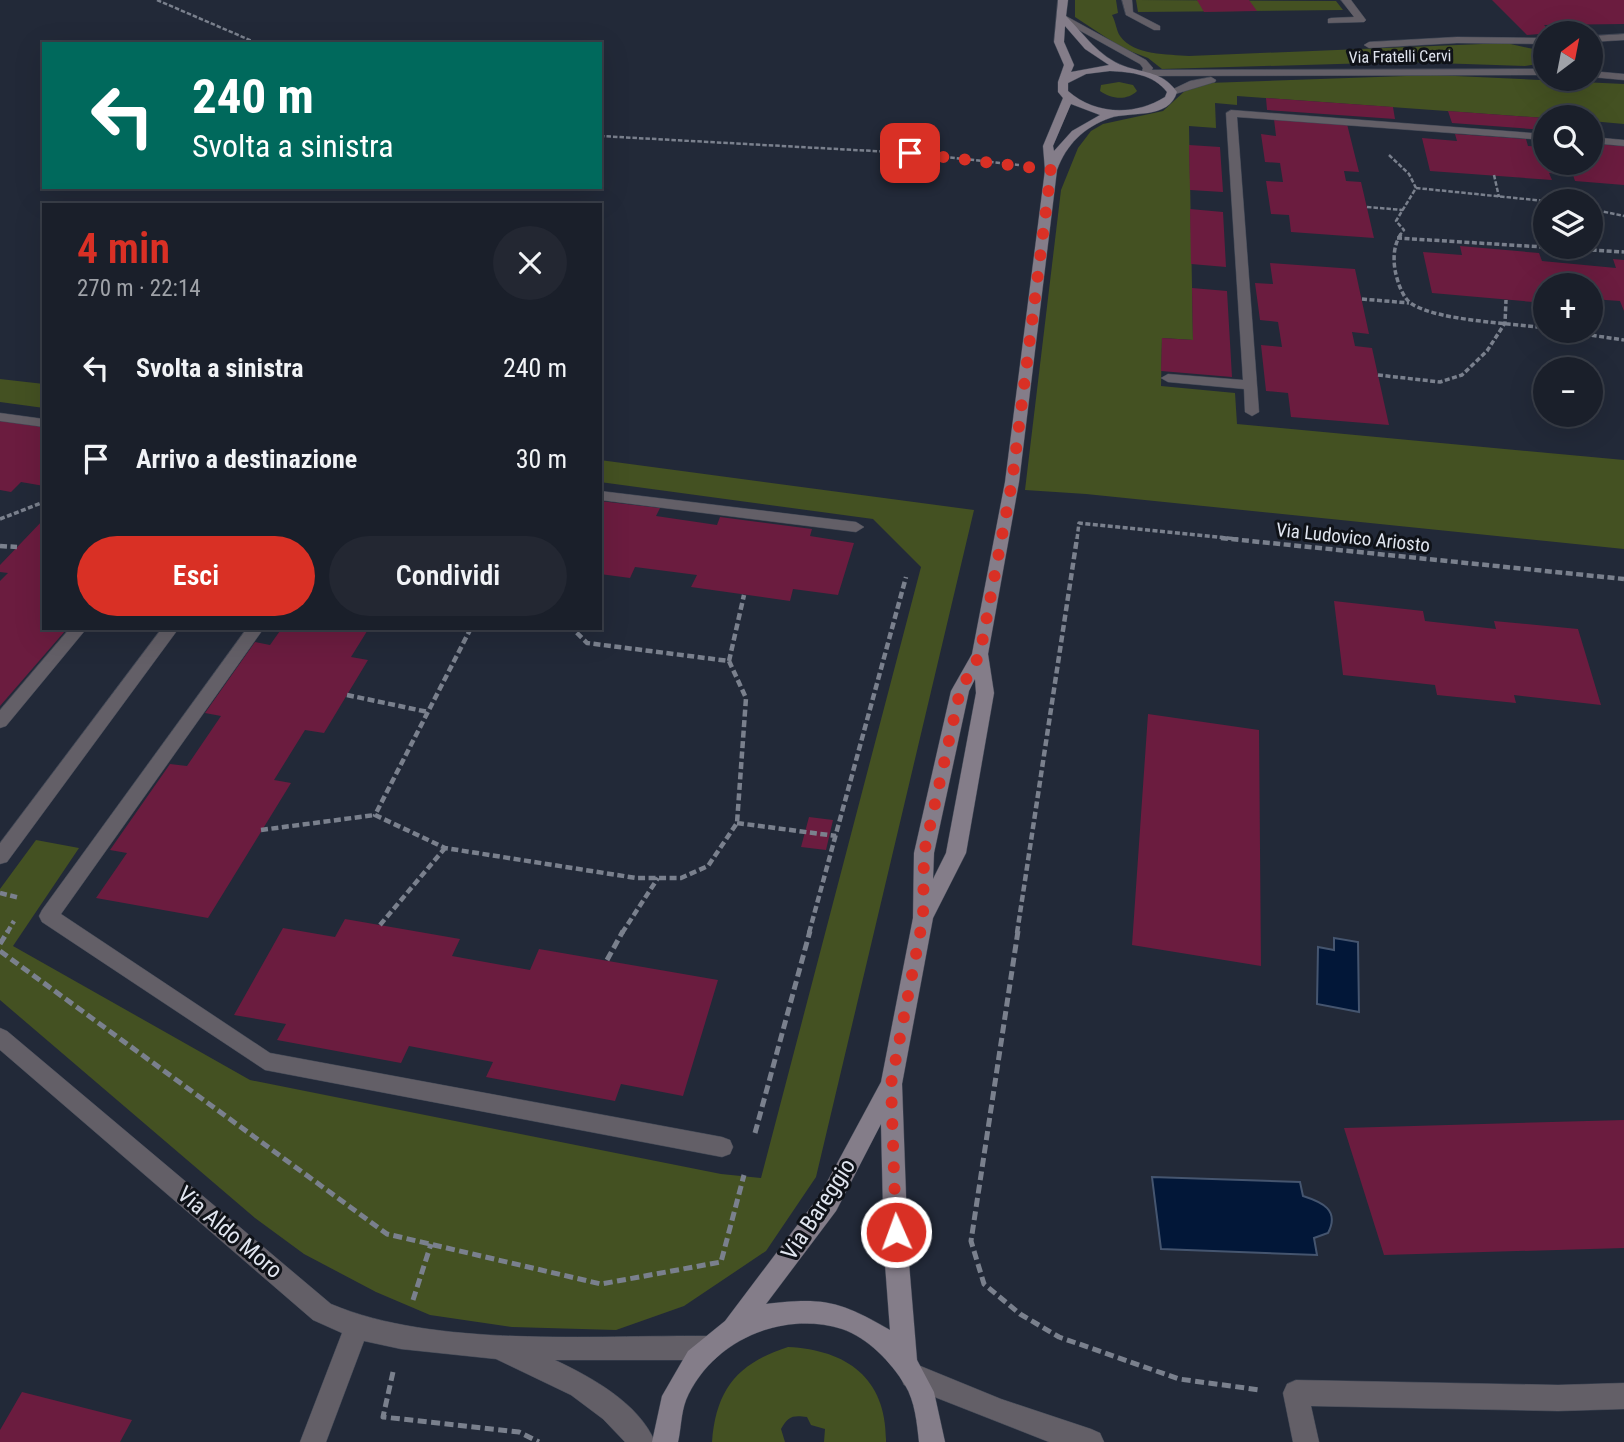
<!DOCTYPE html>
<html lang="it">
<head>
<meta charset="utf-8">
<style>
  :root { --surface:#1a1f2a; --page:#232732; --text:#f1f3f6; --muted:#9fa2a8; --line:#383d47; --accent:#d93025 }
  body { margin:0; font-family:"Roboto Condensed",sans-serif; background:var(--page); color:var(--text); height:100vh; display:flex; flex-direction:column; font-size:26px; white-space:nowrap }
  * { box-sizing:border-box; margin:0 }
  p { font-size:23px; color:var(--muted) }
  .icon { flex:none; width:38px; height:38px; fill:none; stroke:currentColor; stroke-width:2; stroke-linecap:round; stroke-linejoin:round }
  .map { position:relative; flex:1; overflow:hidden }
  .details { position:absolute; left:42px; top:203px; width:560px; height:427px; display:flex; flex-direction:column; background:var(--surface); border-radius:0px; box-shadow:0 7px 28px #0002,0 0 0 2px var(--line) }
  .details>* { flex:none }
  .guide { position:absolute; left:42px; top:42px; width:560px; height:147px; border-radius:0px; box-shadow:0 7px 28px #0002,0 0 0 2px var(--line); background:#00695c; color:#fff; overflow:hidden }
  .needle { width:46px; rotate:32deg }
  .tools { position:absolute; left:1533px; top:21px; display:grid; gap:14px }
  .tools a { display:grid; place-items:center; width:70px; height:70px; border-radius:50%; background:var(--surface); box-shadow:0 7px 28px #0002,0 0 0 2px var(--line); font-size:35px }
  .pin { position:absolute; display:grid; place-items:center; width:60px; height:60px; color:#fff; margin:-30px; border-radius:14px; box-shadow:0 4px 10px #0006 }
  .me { position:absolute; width:77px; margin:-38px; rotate:358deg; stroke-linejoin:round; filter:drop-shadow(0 0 5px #0008) }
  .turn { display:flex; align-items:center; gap:24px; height:147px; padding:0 35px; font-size:32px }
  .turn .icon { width:91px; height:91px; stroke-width:2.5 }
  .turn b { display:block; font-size:49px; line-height:60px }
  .round { display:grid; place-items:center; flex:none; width:74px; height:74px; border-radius:37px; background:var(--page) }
  .summary { display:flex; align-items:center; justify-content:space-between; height:119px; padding:0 35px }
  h1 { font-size:42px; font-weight:600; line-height:52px; color:var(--accent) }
  .primary-button { display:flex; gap:14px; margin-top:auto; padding:14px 35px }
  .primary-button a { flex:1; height:80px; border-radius:42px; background:var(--accent); color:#fff; font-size:28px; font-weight:600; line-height:80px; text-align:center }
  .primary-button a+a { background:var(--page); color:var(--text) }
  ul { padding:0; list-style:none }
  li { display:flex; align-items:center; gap:21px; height:91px; padding:0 35px }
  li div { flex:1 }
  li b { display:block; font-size:26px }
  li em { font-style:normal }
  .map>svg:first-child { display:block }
  .green { fill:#445122 }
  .water { fill:#021738; stroke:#45556f; stroke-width:2 }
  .building { fill:#6b1c3f }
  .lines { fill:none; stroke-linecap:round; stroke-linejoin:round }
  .lane-casing { stroke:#404755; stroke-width:1 }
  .street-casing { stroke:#404755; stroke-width:1 }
  .secondary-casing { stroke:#404755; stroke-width:1 }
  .path-far3 { stroke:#7a808d; stroke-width:2.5; stroke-dasharray:4.5 2; stroke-linecap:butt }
  .path-far2 { stroke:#7a808d; stroke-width:3.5; stroke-dasharray:5 2.5; stroke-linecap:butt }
  .path-far1 { stroke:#7a808d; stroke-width:4.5; stroke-dasharray:7 3.5; stroke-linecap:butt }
  .path { stroke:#7a808d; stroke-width:5; stroke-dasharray:9 4.5; stroke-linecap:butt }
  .lane { fill:#635f67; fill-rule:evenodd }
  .street { fill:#635f67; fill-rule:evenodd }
  .secondary { fill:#847d89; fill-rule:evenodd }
  .route { stroke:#d93025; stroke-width:12; stroke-dasharray:0 21.6 }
  .labels { text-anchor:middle; stroke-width:6; stroke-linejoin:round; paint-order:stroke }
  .far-street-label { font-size:16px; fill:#e0e5ef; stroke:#0f1218 }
  .street-label { font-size:19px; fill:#e0e5ef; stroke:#0f1218 }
  .near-street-label { font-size:23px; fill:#e0e5ef; stroke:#0f1218 }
</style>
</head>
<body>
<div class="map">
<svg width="1624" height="1442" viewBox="0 0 1624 1442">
  <rect width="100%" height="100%" fill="#222938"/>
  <!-- green -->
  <path class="green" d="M1075 0H1116L1118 13 1112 15C1116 22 1116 30 1120 36 1134 56 1168 54 1189 56L1506 43 1538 50 1544 63 1525 66 1406 62 1162 69 1148 58 1122 48 1075 17Z
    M1136 0 1336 1 1343 10 1138 12Z
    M1434 75 1624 84V124L1591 121V117L1545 118 1237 96V105L1215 103 1216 128 1189 126 1193 340 1162 338 1161 386 1235 393 1237 424 1624 460V549L1086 494 1025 490 1061 190 1078 148 1091 131 1103 124 1163 111 1187 89 1208 83Z
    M1119 82 1133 85 1137 91C1127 101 1111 99 1100 91L1101 85Z
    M0 379 44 384V408L0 402Z
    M600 460 974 510 816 1177 766 1251 684 1306 616 1330 512 1327 430 1315 376 1292 304 1254 255 1218 0 1000V889L36 840 79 848 13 946 250 1080 721 1174 761 1178 921 567 873 519 600 482Z
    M788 1347C848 1350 887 1379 886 1442H824L825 1429 811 1425 807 1417C793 1415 788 1416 781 1429L785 1442H712C716 1389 738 1363 788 1347Z"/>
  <!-- water -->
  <path class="water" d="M1334 938 1358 942 1359 1012 1317 1004 1318 947 1334 950Z
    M1152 1177 1300 1182 1303 1196C1322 1202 1340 1210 1328 1233L1314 1238 1317 1255 1161 1249Z"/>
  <!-- building -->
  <path class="building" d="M1197 0H1249L1257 11 1204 12Z
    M1492 0H1624V24L1544 25 1552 33 1527 35Z
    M1266 98 1393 107 1395 119 1267 110Z
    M1448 111 1545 118V130L1452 123Z
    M1274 119 1347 124 1359 172 1344 171 1346 181 1361 182 1374 238 1291 232 1289 215 1271 214 1266 181 1283 182 1280 163 1265 162 1261 134 1276 136Z
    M1455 134 1526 139 1528 146 1545 147V163H1591V144L1624 146V185L1575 181 1573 175 1549 173 1552 180 1430 171 1422 138 1457 141Z
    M1189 145 1220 147 1223 192 1190 190Z
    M1190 209 1223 212 1226 267 1191 264Z
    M1460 246 1539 253 1542 261 1616 268 1613 259 1624 260V311L1620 301 1591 299V285H1545V303L1432 293 1423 252 1462 255Z
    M1270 263 1355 269 1369 334 1352 332 1355 346 1372 348 1389 425 1291 417 1288 393 1266 391 1261 345 1282 347 1278 322 1260 320 1255 283 1273 284Z
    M1192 288 1227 291 1232 377 1161 371 1162 338 1193 340Z
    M0 420 44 427V486L21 482 11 492 0 490Z
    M600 501 660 508 656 516 717 525 720 517 812 529 810 536 854 543 838 595 793 589 790 601 691 587 697 575 635 567 630 578 600 574Z
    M44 519V628L65 631 0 706V581L8 573 0 572V565Z
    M1334 601 1423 611 1425 621 1496 629 1494 621 1578 629 1601 705 1514 695 1516 703 1437 695 1435 685 1343 675Z
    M282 628H369L351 657 368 660 324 733 305 730 274 780 291 783 208 918 96 898 127 853 110 850 170 764 187 766 221 716 205 713 255 642 270 645Z
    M1148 714 1259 730 1261 966 1132 945Z
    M809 817 833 820 826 850 801 847Z
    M345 919 460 939 452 956 530 970 539 949 718 980 683 1096 621 1084 615 1101 486 1077 493 1062 409 1046 401 1063 277 1040 286 1024 234 1015 283 928 335 937Z
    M1624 1120V1248L1384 1255 1344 1128Z
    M22 1392 132 1420 120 1442H0V1430Z"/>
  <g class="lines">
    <defs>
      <path id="lane" d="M1122 0H1132L1133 12 1160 26V30H1154L1126 15Z
        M1341 0H1351L1366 20 1364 22 1328 23V19L1331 18 1354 17Z
        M1064 15 1146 60 1153 68 1149 75H1141L1143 68 1140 64 1061 20 1059 18Z
        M1231 110 1545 134V140L1237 117 1259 412 1252 416 1245 412 1244 389 1168 382 1161 378 1168 374 1243 380 1226 113Z
        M1591 137 1624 140V146L1591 143Z
        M0 413 44 419V427L0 421Z
        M600 491 856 522 864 527 856 532 600 500Z
        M70 628H87L6 726 0 728V710Z
        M247 628H264L61 914 270 1053 722 1137 730 1140 733 1147 730 1154 722 1157 265 1070 42 922 39 916 42 910Z
        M1296 1380 1558 1385 1624 1383V1409L1558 1411 1311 1406 1319 1442H1293L1283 1393 1287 1384Z"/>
      <path id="street" d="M1624 34V40L1591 42V36Z
        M1457 37 1545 38V44L1457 43 1369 48 1364 45 1369 42Z
        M1545 69V75L1145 76 1140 73 1145 70Z
        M1591 71 1624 74V80L1591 77Z
        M1211 77 1216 80 1215 82 1172 95 1167 92 1190 81Z
        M162 628H179L7 862 0 864V843Z
        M0 1028 7 1031 331 1304C435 1348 593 1335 706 1336L715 1339 718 1348 715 1357 706 1360H555C591 1377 639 1403 655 1442H625L603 1419 571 1395 496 1359 401 1349 364 1341 326 1442H300L342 1333 313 1320 0 1050Z
        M913 1363 1001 1399 1091 1429 1100 1433 1104 1442H1049L904 1385 900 1376 904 1367Z"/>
      <path id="secondary" d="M1058 0H1068L1066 16C1084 34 1099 57 1124 66 1146 74 1162 71 1177 92 1169 120 1130 111 1110 118 1084 127 1066 145 1057 170L1019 482 988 654 994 693 966 853 933 918 902 1084 908 1251 917 1360 934 1392 945 1442H919C917 1424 915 1401 905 1385 891 1362 868 1338 842 1329 782 1310 711 1341 686 1400 681 1413 681 1429 678 1442H652L662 1396 688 1351 725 1321 820 1195 881 1082 913 918 914 853 951 691 972 654 1005 482 1045 170 1043 146 1063 98 1058 92V82L1064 65 1054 42ZM1065 26 1085 49 1109 65 1071 72 1074 65 1064 42ZM1110 71C1131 72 1153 74 1167 92L1165 97C1135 116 1095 115 1068 91V83L1086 74ZM1071 104 1100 115 1072 131 1054 151 1053 146ZM975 679 976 693 946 853 933 879 934 853 969 691ZM881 1124 884 1251 890 1330C840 1301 823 1297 766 1304L836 1211Z"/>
    </defs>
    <!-- lane casing -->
    <use href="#lane" class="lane-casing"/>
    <!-- street casing -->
    <use href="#street" class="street-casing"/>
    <!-- secondary casing -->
    <use href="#secondary" class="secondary-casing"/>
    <!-- path-far3 -->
    <path class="path-far3" d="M157 0 259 44
      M600 136 910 153 1019 165
      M1389 155 1409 174 1416 188 1396 221 1404 230 1400 235
      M1494 175 1499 197
      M1416 188 1545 201
      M1367 207 1403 210
      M1591 209 1624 216"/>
    <!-- path-far2 -->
    <path class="path-far2" d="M1401 234C1394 244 1393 257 1395 270 1397 280 1402 298 1412 304 1439 321 1511 323 1545 328
      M1397 238 1624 252
      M1362 299 1409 303
      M1562 331 1624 340
      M1378 375 1440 382 1462 375 1487 351 1505 323 1506 300
      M0 519 44 502
      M1077 539 1079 523 1238 539"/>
    <!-- path-far1 -->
    <path class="path-far1" d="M1221 538 1624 579
      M0 546 17 547
      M471 628 375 815 445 848 636 878H681L708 866 737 823 746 698 729 661 587 643 572 628
      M729 661 744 595
      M347 695 428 712
      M737 823 836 836
      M261 830 375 815
      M0 893 20 898
      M380 925 445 848
      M7 933 14 921
      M622 933 658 878
      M809 933 906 577
      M1017 933 1077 538"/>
    <!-- path -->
    <path class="path" d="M1018 931 971 1241 984 1284 1020 1314 1059 1337 1179 1379 1260 1390
      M0 944 8 931
      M0 951 387 1234 601 1284 721 1262 744 1175
      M607 960 623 931
      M755 1133 810 931
      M413 1300 431 1244
      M393 1372 383 1417 519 1432 539 1442"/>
    <!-- lane -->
    <use href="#lane" class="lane"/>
    <!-- street -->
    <use href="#street" class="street"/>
    <!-- secondary -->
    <use href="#secondary" class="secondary"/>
  </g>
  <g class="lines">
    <!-- route -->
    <path class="route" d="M896 1232 891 1084 923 918 924 853 960 691 980 654 1012 482 1051 170 910 153"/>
  </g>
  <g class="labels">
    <!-- far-street labels -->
    <g class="far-street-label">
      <text transform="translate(1400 56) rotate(-1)" y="6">Via Fratelli Cervi</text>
    </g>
    <!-- street labels -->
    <g class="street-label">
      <text transform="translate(1353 537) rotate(6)" y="7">Via Ludovico Ariosto</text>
    </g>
    <!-- near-street labels -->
    <g class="near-street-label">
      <text transform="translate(818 1209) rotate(-57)" y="8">Via Bareggio</text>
      <text transform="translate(230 1232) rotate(40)" y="8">Via Aldo Moro</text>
    </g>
  </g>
</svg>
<div class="tools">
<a><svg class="needle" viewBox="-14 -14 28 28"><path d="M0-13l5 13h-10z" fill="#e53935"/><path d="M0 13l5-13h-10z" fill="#9fa2a8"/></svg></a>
<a><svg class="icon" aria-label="search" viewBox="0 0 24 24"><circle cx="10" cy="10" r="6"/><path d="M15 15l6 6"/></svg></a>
<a><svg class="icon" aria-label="layers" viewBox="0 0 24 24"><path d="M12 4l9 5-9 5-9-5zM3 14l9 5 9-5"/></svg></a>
<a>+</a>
<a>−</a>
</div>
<div class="pin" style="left:910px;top:153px;background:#d93025"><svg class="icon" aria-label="arrive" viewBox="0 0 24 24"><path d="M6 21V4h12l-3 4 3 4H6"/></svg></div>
<svg class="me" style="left:896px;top:1232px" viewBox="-20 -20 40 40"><circle r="17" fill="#d93025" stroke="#fff" stroke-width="3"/><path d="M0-11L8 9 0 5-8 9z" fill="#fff"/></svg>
<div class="guide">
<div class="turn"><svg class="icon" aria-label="left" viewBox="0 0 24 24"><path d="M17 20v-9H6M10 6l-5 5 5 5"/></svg><div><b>240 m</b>Svolta a sinistra</div></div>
</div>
<section class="details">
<div class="summary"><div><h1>4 min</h1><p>270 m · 22:14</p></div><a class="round"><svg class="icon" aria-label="close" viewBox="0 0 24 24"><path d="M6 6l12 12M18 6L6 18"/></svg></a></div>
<ul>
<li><svg class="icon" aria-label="left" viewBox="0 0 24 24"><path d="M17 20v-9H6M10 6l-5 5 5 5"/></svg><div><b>Svolta a sinistra</b></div><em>240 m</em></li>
<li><svg class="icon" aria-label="arrive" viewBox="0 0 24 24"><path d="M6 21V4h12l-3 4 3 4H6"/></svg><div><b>Arrivo a destinazione</b></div><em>30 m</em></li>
</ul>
<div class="primary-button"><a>Esci</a><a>Condividi</a></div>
</section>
</div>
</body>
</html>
